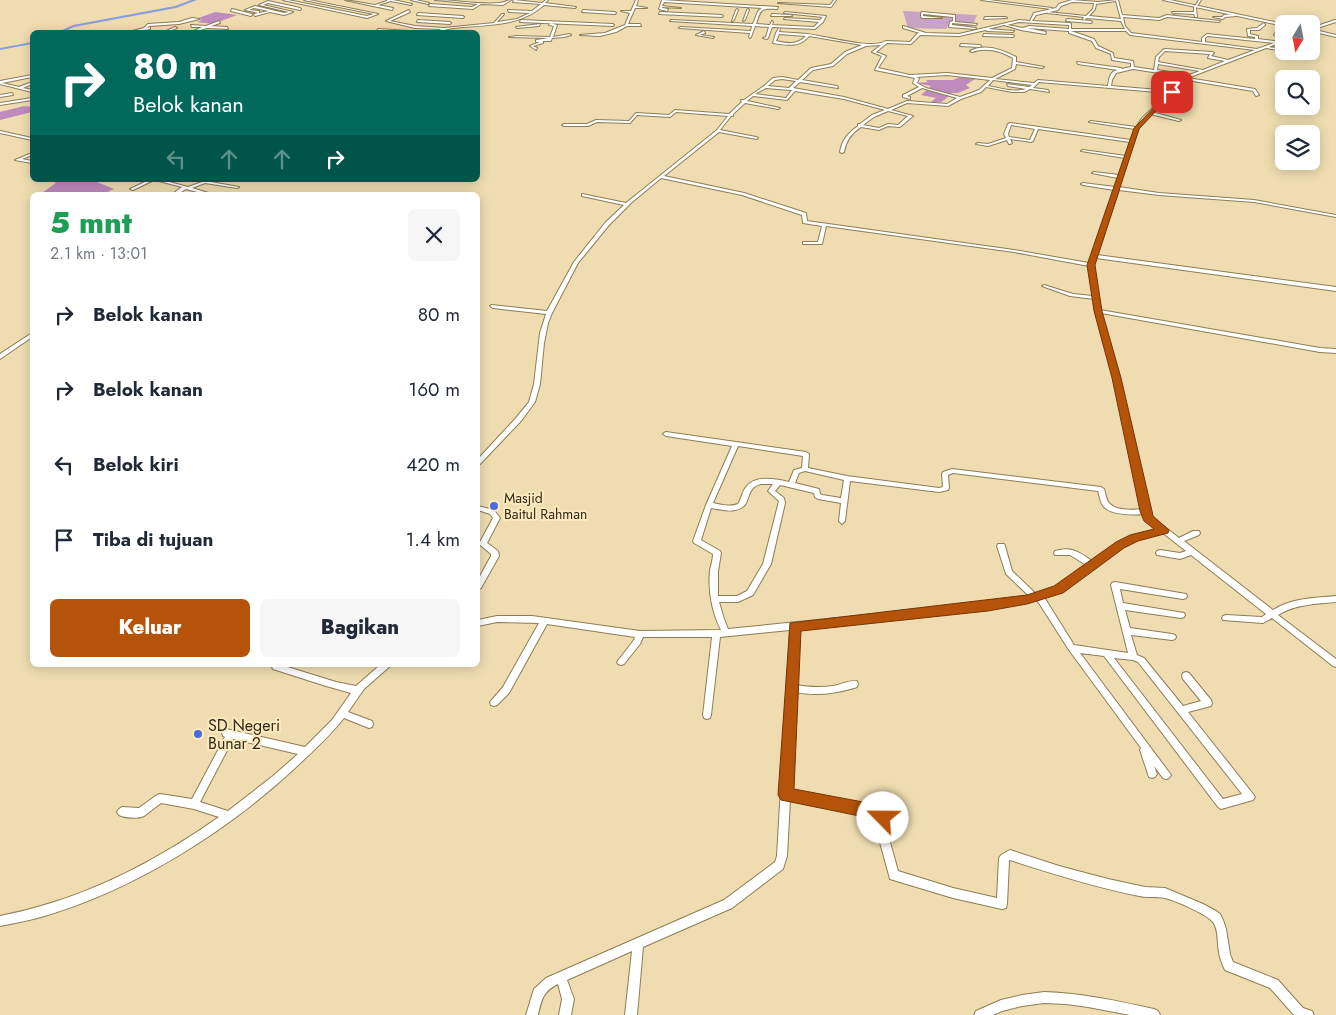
<!DOCTYPE html>
<html lang="id">
<head>
<meta charset="utf-8">
<style>
  :root { --surface:#fff; --page:#f6f6f7; --text:#1f2937; --muted:#747a83; --accent:#b45309 }
  body { margin:0; font-family:Jost,sans-serif; background:var(--page); color:var(--text); height:100vh; display:flex; flex-direction:column; font-size:19px; white-space:nowrap }
  * { box-sizing:border-box; margin:0 }
  p { font-size:16px; color:var(--muted) }
  .icon { flex:none; width:28px; height:28px; fill:none; stroke:currentColor; stroke-width:2; stroke-linecap:round; stroke-linejoin:round }
  .map { position:relative; flex:1; overflow:hidden }
  .panel { position:absolute; left:30px; top:192px; width:450px; height:475px; display:flex; flex-direction:column; background:var(--surface); border-radius:8px; box-shadow:0 2px 12px #0003 }
  .panel>* { flex:none }
  .hud { position:absolute; left:30px; top:30px; width:450px; height:152px; border-radius:8px; box-shadow:0 2px 12px #0003; background:#00695c; color:#fff; overflow:hidden }
  .needle { width:32px; rotate:190deg }
  .controls { position:absolute; left:1275px; top:15px; display:grid; gap:10px }
  .controls a { display:grid; place-items:center; width:45px; height:45px; border-radius:8px; background:var(--surface); box-shadow:0 2px 12px #0003; font-size:25px }
  .pin { position:absolute; display:grid; place-items:center; width:42px; height:42px; color:#fff; margin:-21px; border-radius:10px; box-shadow:0 2px 8px #0006 }
  .me { position:absolute; width:55px; margin:-28px; rotate:293deg; stroke-linejoin:round; filter:drop-shadow(0 0 4px #0008) }
  .turn { display:flex; align-items:center; gap:18px; height:105px; padding:0 20px; font-size:22px }
  .turn .icon { width:65px; height:65px; stroke-width:2.5 }
  .turn b { display:block; font-size:35px; line-height:42px }
  .lanes { display:flex; align-items:center; height:48px; padding:0 20px; background:#0003; justify-content:center; gap:25px; direction:ltr }
  .lanes .off { opacity:.35 }
  .round { display:grid; place-items:center; flex:none; width:52px; height:52px; border-radius:8px; background:var(--page) }
  .headline { display:flex; align-items:center; justify-content:space-between; height:85px; padding:0 20px }
  h1 { font-size:30px; font-weight:800; line-height:38px; color:#1e9e55 }
  .primary-button { display:flex; gap:10px; margin-top:auto; padding:10px 20px }
  .primary-button a { flex:1; height:58px; border-radius:8px; background:var(--accent); color:#fff; font-size:20px; font-weight:800; line-height:58px; text-align:center }
  .primary-button a+a { background:var(--page); color:var(--text) }
  ul { padding:0; list-style:none }
  li { display:flex; align-items:center; gap:15px; height:75px; padding:0 20px }
  li div { flex:1 }
  li b { display:block; font-size:19px }
  li em { font-style:normal }
  .map>svg:first-child { display:block }
  .green { fill:#c7a3c5 }
  .forest { fill:#bf8abc }
  .lines { fill:none; stroke-linecap:round; stroke-linejoin:round }
  .river { fill:#879edb; fill-rule:evenodd }
  .minor-casing { stroke:#8d7d54; stroke-width:2 }
  .secondary-casing { stroke:#8d7d54; stroke-width:2 }
  .minor { fill:#fff; fill-rule:evenodd }
  .secondary { fill:#fff; fill-rule:evenodd }
  .route { fill:#b45309; stroke:#753606 }
  .poi-dot { fill:#4a6ade; stroke:#fceabe; stroke-width:2 }
  .labels { text-anchor:middle; stroke-width:4; stroke-linejoin:round; paint-order:stroke }
  .poi-label { font-size:14px; fill:#312a19; stroke:#fceabe; text-anchor:start }
  .near-poi-label { font-size:16px; fill:#312a19; stroke:#fceabe; text-anchor:start }
</style>
</head>
<body>
<div class="map">
<svg width="1336" height="1015" viewBox="0 0 1336 1015">
  <rect width="100%" height="100%" fill="#efddb1"/>
  <!-- green -->
  <path class="green" d="M903 11 977 15 972 27 948 26 946 29 908 28Z"/>
  <!-- forest -->
  <path class="forest" d="M215 12 237 15 213 24 197 22 202 20 196 19Z
    M960 77 975 79 966 85 970 88 958 93H952C945 99 942 105 931 102L936 98 921 95 931 86 916 83 928 82 926 80H953Z
    M24 106 32 107V112L0 120V112Z
    M50 180H92L114 189 101 195H39L56 183Z"/>
  <g class="lines">
    <!-- river -->
    <path class="river" d="M191 0H197L176 8 74 27 63 32H58L73 25 175 6Z
      M32 42V44L0 50V48Z"/>
    <defs>
      <path id="minor" d="M283 0H288L367 16 374 14 304 0H309L378 14 367 18Z
        M345 0 375 5 387 1V0H393L412 4 411 5 391 1 378 5 393 8 392 10Z
        M411 0H416L429 3 428 4Z
        M435 0C456 0 479 5 500 3 504 3 507 0 511 0L503 5 481 4 473 9 429 6 430 4 472 7 478 4Z
        M514 0 542 3 546 0H548L545 3 576 7 575 8 544 5C518 28 486 24 454 28 448 28 441 32 436 32L441 29 415 28 386 21 409 10 410 12 390 21 415 26 444 28 494 23 502 14H504L497 22H498L517 19 530 13 509 12 508 10 532 11 541 4 513 2Z
        M636 0H638L636 6 647 8H635L628 24H640L641 26H627L616 32 600 36 580 35 605 33 625 25 630 13 621 11H631Z
        M662 0 778 7 777 9C760 8 761 9 756 24L770 25 772 21 773 22 772 25 814 27 819 22 784 19 785 18 820 20 823 17 784 13 785 12 826 16 823 22 815 29 772 27 768 38 767 39 763 38 766 37 769 27 755 26 751 37 750 38 749 37 750 33 679 28 680 27 751 31 752 26 670 21 671 20 753 24 758 11 762 8 664 2 662 6 681 8 662 7V8L668 9 667 11 659 9Z
        M834 0H836L831 7 778 3 830 5Z
        M981 0H989L1052 8 1051 9Z
        M1072 0 1098 2 1118 0 1122 15 1159 18 1167 15 1220 21 1219 22 1167 17 1159 20 1123 17 1125 26 1131 33 1202 42V38L1207 34 1255 39V37L1248 36 1247 29 1257 28 1264 23 1265 25 1259 30H1250V34L1258 36V39L1274 41 1275 42 1284 39V41L1269 47 1284 49V51L1266 48 1190 77 1188 78 1255 89 1259 95 1256 96 1253 91 1187 80 1152 112 1181 120 1179 121 1150 114 1144 120 1139 128 1119 187 1159 193 1254 200 1336 215V217L1254 202 1159 195 1119 190 1097 255 1336 287V291L1096 258 1093 265 1100 310 1320 348 1336 349V353L1320 352 1101 313 1120 378 1149 511 1152 517 1179 538 1193 531H1199L1200 533 1199 535 1184 541 1273 610C1292 598 1314 598 1336 596V602C1316 604 1296 604 1278 615L1336 659V667L1333 666 1272 618 1263 623 1223 620 1222 618 1223 616 1226 615 1262 617 1266 614 1191 555 1180 559 1157 555 1156 553 1157 551 1160 550 1180 553 1186 551 1163 533 1136 540 1123 547 1097 566 1096 568 1093 569 1062 591 1044 597 1074 645 1128 653 1111 585 1112 583 1115 582 1186 594 1187 596 1186 598 1183 599 1120 589 1123 603 1184 613 1185 615 1184 617 1181 618 1125 610 1130 628 1172 634 1175 635 1176 637 1175 639 1172 640 1131 635 1137 655 1144 658 1183 706 1201 701 1183 679 1182 676 1183 673 1186 672 1189 673 1211 700 1212 703 1211 706 1188 712 1253 794 1255 797 1253 800 1221 809 1218 807 1104 656 1080 653 1171 775 1169 778 1166 779 1163 778 1154 766 1157 774 1155 777 1152 778 1149 777 1140 750 1141 748 1069 650 1037 600 1027 603 988 609 798 629 795 685C808 687 820 688 833 686 841 685 849 680 857 681L858 684 857 687 854 688C834 694 815 696 795 692L790 791 882 809 888 818V835L898 871 953 888 997 898 999 858 1001 855 1010 850 1059 866 1108 879 1145 887 1165 888 1203 904 1216 911 1220 914 1223 920 1226 929 1230 954 1233 962 1278 980 1303 1008 1312 1011 1314 1015H1294L1270 988 1225 970C1222 964 1220 959 1219 952 1217 943 1219 930 1213 922 1206 914 1177 901 1165 898 1157 896 1148 898 1139 896 1095 887 1053 874 1010 860L1009 861 1007 904 1006 908 1002 909 953 898 890 879 878 835V819L876 816 790 800 787 856 783 869 732 908 643 947 637 1015H625L632 951 567 980 574 999 571 1015H559L562 999 558 984C543 991 541 1001 538 1015H526L534 989 546 978 724 900 775 862 777 856 790 630 720 637 711 715 710 718 707 719 704 718 703 715 712 637H643L640 644 624 664 621 665 618 664 617 662 634 640 635 637 547 624 509 693 497 705 494 706 491 705 490 702 503 687 539 623 497 622 478 626V620L497 616H532L640 631 721 630C712 612 708 591 710 570 711 565 713 560 713 554L694 543 693 541 706 505 732 446 666 436 663 434 664 433 666 432 806 452 809 454 808 468 847 476 939 488 943 487 942 474 943 472 952 469 1101 487 1104 489C1106 494 1106 501 1110 504 1117 511 1133 510 1142 509L1114 378 1095 311 1094 299 1070 296 1042 286 1044 285 1073 294 1093 296 1089 266 1014 252 826 226 822 244H803V242H818L822 226 803 223 802 215 742 195 661 178 631 203 609 225 578 263 552 313 548 323 544 343 540 384 535 402 521 421 480 464H478V459L516 418 529 402 534 384 540 333 546 314 493 308 490 306 491 305 547 311 574 262 605 223 624 205 582 196V194L626 203 717 130 728 116 676 112 670 117 637 115 630 123 597 122 588 126H564L562 125 564 124H587L596 120 629 121 636 113 669 115 675 110 729 114 742 102 741 100H744L764 86 773 78 782 77 798 80 811 68 831 64 845 52 862 45 809 36C800 48 786 45 773 43L776 33 779 28 780 29 779 32C788 33 798 33 807 34 825 36 873 50 886 41L910 42 918 33H920L903 28V26L926 33 959 34 1019 20 1030 21 1034 13 1056 8 1059 4ZM1116 1 1121 19 1089 16 1095 9 1096 4ZM1072 2 1094 3 1093 9 1086 16 1048 12 1047 13 1084 17 1083 19 1084 20 1087 18 1121 21 1125 29H1071V24L1070 23 1032 21 1036 15 1058 10 1061 6ZM1019 22 1069 25V29L1029 26 1023 28 1007 25ZM1004 25 1021 30 1045 34 1046 32 1027 28 1069 31V33L1092 41 1096 48 1111 54 1112 60 1131 63V67L1122 69 1121 68 1077 62 1078 64 1118 70C1110 71 1109 78 1108 86L1038 80 1034 83 995 79 1015 69 1016 64 1042 68 1044 67 1016 62V57C1003 50 985 43 970 51L972 52C986 47 1001 51 1013 58L1012 68 992 78 947 73 910 75 878 68 886 56 876 52 887 43 911 44 920 35 959 36 986 30 987 31 1013 32 1014 31 988 29ZM1071 31H1126L1130 35 1255 50 1228 60 1211 56 1214 53 1212 52 1164 49 1156 57 1154 70 1134 67 1133 61 1114 58 1113 53 1098 46 1094 39ZM779 34 806 36C798 45 787 44 776 41ZM1208 36 1274 43 1257 49 1205 42V38ZM881 45 872 52 882 56 875 70 915 78 913 83 919 87 903 95V97L910 99V97L907 96 922 88 957 98 947 104 907 101 888 109 844 97 793 88 800 82 838 88 837 86 802 80 813 70 833 66 847 54 866 46ZM1165 51 1210 54 1208 58 1225 61 1203 70 1158 62 1159 57ZM1158 64 1200 71 1189 75 1157 70ZM1133 69 1186 77 1171 91 1111 86 1112 80 1116 73ZM947 75 990 80 979 90 960 97 926 88 917 83 919 78 916 77ZM782 79 796 81 789 88 768 86 775 80ZM993 80 1032 85 1029 87 1007 84 1008 86 1026 89C1013 93 1000 88 988 86ZM1039 82 1169 93 1142 118 1136 127 1091 121 1089 122 1135 129 1131 140 1010 123 1008 124 1004 134 1006 138 988 144 978 143 976 144 988 146 1007 140 1009 144H1010L1012 143 1010 139 1031 142 1033 141 1038 129 1130 142 1126 156 1083 150 1081 151 1125 158 1119 175 1094 172 1092 173 1118 178 1115 187 1083 183 1081 184 1083 185 1114 190 1089 263 1014 250 807 221 806 213 744 193 664 176 719 132 757 139 758 138 756 137 720 130 731 116H733V114L745 103 778 109 780 108 747 101 753 96 787 100 795 91 844 99 885 110 872 115 860 124H858V126C848 133 842 140 840 152L842 153 844 152C846 140 852 133 861 127L879 130 888 126 900 127 913 116 891 110 907 103 948 106 961 99 981 92 986 87 1012 92H1024L1030 89 1049 92 1048 90 1033 88ZM766 88 790 90H792L786 98 755 94ZM888 111 908 116 898 125 888 124 879 128 863 125 874 117ZM1011 125 1035 129 1030 140 1009 137 1008 134ZM738 446 803 456 802 468 794 470 789 482C776 479 756 475 747 486 742 491 742 498 738 504 730 507 722 505 713 503ZM805 471 844 480 841 498 822 495 820 494 819 489 795 483 799 473ZM953 473 1098 491C1100 496 1100 503 1104 507 1111 515 1134 515 1144 514L1147 520 1158 529 1131 536 1117 543 1092 561C1079 552 1072 546 1055 551L1054 553 1055 555H1070L1086 565 1056 587 1036 594 1012 571 1005 546 1004 544H998L997 546 1006 574 1029 596 1027 597 988 603 728 629 724 619 719 602H738L753 595 771 564 785 503 784 498 775 491 780 485 814 493 815 497 818 499 841 503 839 521 842 524 845 521 850 481 939 492 948 490 949 488 948 475ZM761 484H773L768 491 779 501 763 564 747 591 737 596H718V571L721 553 720 551 701 540 711 508C719 509 728 512 735 510 754 507 743 488 761 484ZM1114 658 1133 660 1138 662 1242 794 1223 799Z
        M1199 0H1201L1196 8 1197 17H1195L1194 14 1175 13 1174 14 1172 12H1194V8Z
        M268 1 300 8 301 9 300 10 268 3 263 5 293 12 284 15 270 12 255 16 254 14 269 11 254 8 249 10 259 11V13L245 10 255 6 284 13 289 12 259 5Z
        M232 9 252 14V15L251 16 231 11Z
        M737 9 738 10 734 20 732 21 736 10Z
        M748 9 749 10 745 20 743 21 747 10Z
        M583 10 615 12 616 13 615 14 582 12Z
        M660 12 722 15 723 16 722 17 659 14Z
        M922 12 955 15V22L977 24 976 25 952 23V25L976 28 975 29 949 27 950 22 953 21V17L923 14V16L942 18H922L921 17V13Z
        M418 13 463 16 464 17 463 18 417 15Z
        M772 14 791 15 792 16H771Z
        M1235 14 1236 16 1225 17 1223 19 1213 17H1222L1224 15Z
        M985 17H1006L1007 18 984 19Z
        M192 18 199 19 179 24 149 26 147 28 150 27V29L132 32H129L144 28 148 24 179 22Z
        M1067 19 1091 21 1092 22 1091 23 1066 21Z
        M418 20 450 22 451 23 450 24 417 22Z
        M521 20 613 24 614 25 613 26 520 22Z
        M1335 20H1336V22L1311 30V28Z
        M219 21 220 23 211 26 227 27 228 29 207 28 194 32H192L202 27H192L191 25 206 26Z
        M550 23 557 25 553 37 570 34 571 35 564 37 552 38 551 41H543V43L533 46 537 48 536 50 530 46 540 42H536V40L549 38 509 37 517 36 550 37 554 26 549 25Z
        M540 24 539 26 517 28 516 27Z
        M175 27 177 28 166 32H164Z
        M378 29 410 31 411 32 377 31Z
        M704 31 705 33 700 35 714 37 713 38 696 35Z
        M1275 33 1284 34V36L1274 35Z
        M984 34 1013 35 1014 36 1013 37 983 36Z
        M961 44 980 45 981 46 980 47 960 46Z
        M1290 51H1299L1307 53 1305 54Z
        M32 75V77L2 83 19 87 32 82V84L23 88 32 90V92L0 84V81Z
        M12 93 13 95 0 97V95Z
        M32 98V100L0 105V103Z
        M0 131 32 138V140L0 133Z
        M32 153V155L22 159 32 161V163L15 160Z
        M149 180H154L133 190 130 189Z
        M155 180H162L188 187 205 181 239 187 237 188 205 183 192 188 215 195H208L186 189 176 195H171L182 187Z
        M32 333V337L0 359V354Z
        M478 506 494 510 500 518 487 543 498 551 499 556 481 588 478 589V580L491 556V554L479 544 493 518 490 514 478 510Z
        M273 665H281L336 682 356 686 380 665H390L389 667 364 689 348 712 372 721 373 724 372 727 369 728 344 718C329 737 311 753 294 769 225 833 132 891 41 917 27 921 13 923 0 926V916C14 913 28 910 41 906 105 888 165 855 219 817L194 809 161 803 144 816C138 819 125 818 119 815L117 812 119 809 122 807 139 808 157 795 160 794 192 799 225 737 223 736 222 733 223 730 226 729 231 730 305 747 332 720 351 693 326 686 273 669 272 667ZM233 739 298 754 273 776 228 811 200 802Z
        M1044 992C1082 993 1117 1001 1154 1009L1158 1011 1160 1015H1130L1088 1007 1066 1004 1044 1003 1022 1006 1002 1011 993 1015H974L976 1011 1001 1000 1022 995Z"/>
      <path id="secondary" d="M1163 0H1170L1284 24V26Z
        M1311 29 1336 35V37L1311 31Z"/>
    </defs>
    <!-- minor casing -->
    <use href="#minor" class="minor-casing"/>
    <!-- secondary casing -->
    <use href="#secondary" class="secondary-casing"/>
    <!-- minor -->
    <use href="#minor" class="minor"/>
    <!-- secondary -->
    <use href="#secondary" class="secondary"/>
  </g>
  <!-- route -->
  <path class="route" d="M1170 91 1174 92 1139 129 1095 265 1102 311 1121 378 1152 511 1153 516 1169 530 1168 533 1138 541 1124 548 1063 593 1027 604 988 611 801 631 794 789 879 805 885 807 891 818 889 823 883 826 874 819 781 800 778 795 790 623 1027 595 1054 586 1116 542 1130 535 1154 529 1144 521 1140 511 1112 378 1094 311 1087 265 1134 128Z"/>
  <!-- markers -->
  <g class="poi-dot">
    <circle cx="494" cy="506" r="5"/>
    <circle cx="198" cy="734" r="5"/>
  </g>
  <g class="labels">
    <!-- poi labels -->
    <g class="poi-label">
      <text x="504" y="503">Masjid<tspan x="504" dy="16">Baitul Rahman</tspan></text>
    </g>
    <!-- near-poi labels -->
    <g class="near-poi-label">
      <text x="208" y="731">SD Negeri<tspan x="208" dy="18">Bunar 2</tspan></text>
    </g>
  </g>
</svg>
<div class="controls">
<a><svg class="needle" viewBox="-14 -14 28 28"><path d="M0-13l5 13h-10z" fill="#e53935"/><path d="M0 13l5-13h-10z" fill="#747a83"/></svg></a>
<a><svg class="icon" aria-label="search" viewBox="0 0 24 24"><circle cx="10" cy="10" r="6"/><path d="M15 15l6 6"/></svg></a>
<a><svg class="icon" aria-label="layers" viewBox="0 0 24 24"><path d="M12 4l9 5-9 5-9-5zM3 14l9 5 9-5"/></svg></a>
</div>
<div class="pin" style="left:1172px;top:92px;background:#d93025"><svg class="icon" aria-label="arrive" viewBox="0 0 24 24"><path d="M6 21V4h12l-3 4 3 4H6"/></svg></div>
<svg class="me" style="left:883px;top:818px" viewBox="-20 -20 40 40"><circle r="19" fill="#fff"/><path d="M0-13L10 11 0 6-10 11z" fill="#b45309"/></svg>
<div class="hud">
<div class="turn"><svg class="icon" aria-label="right" viewBox="0 0 24 24"><path d="M7 20v-9h11M14 6l5 5-5 5"/></svg><div><b>80 m</b>Belok kanan</div></div>
<div class="lanes"><svg class="icon off" aria-label="left" viewBox="0 0 24 24"><path d="M17 20v-9H6M10 6l-5 5 5 5"/></svg><svg class="icon off" aria-label="ahead" viewBox="0 0 24 24"><path d="M12 20V5M6 11l6-6 6 6"/></svg><svg class="icon off" aria-label="ahead" viewBox="0 0 24 24"><path d="M12 20V5M6 11l6-6 6 6"/></svg><svg class="icon" aria-label="right" viewBox="0 0 24 24"><path d="M7 20v-9h11M14 6l5 5-5 5"/></svg></div>
</div>
<section class="panel">
<div class="headline"><div><h1>5 mnt</h1><p>2.1 km · 13:01</p></div><a class="round"><svg class="icon" aria-label="close" viewBox="0 0 24 24"><path d="M6 6l12 12M18 6L6 18"/></svg></a></div>
<ul>
<li><svg class="icon" aria-label="right" viewBox="0 0 24 24"><path d="M7 20v-9h11M14 6l5 5-5 5"/></svg><div><b>Belok kanan</b></div><em>80 m</em></li>
<li><svg class="icon" aria-label="right" viewBox="0 0 24 24"><path d="M7 20v-9h11M14 6l5 5-5 5"/></svg><div><b>Belok kanan</b></div><em>160 m</em></li>
<li><svg class="icon" aria-label="left" viewBox="0 0 24 24"><path d="M17 20v-9H6M10 6l-5 5 5 5"/></svg><div><b>Belok kiri</b></div><em>420 m</em></li>
<li><svg class="icon" aria-label="arrive" viewBox="0 0 24 24"><path d="M6 21V4h12l-3 4 3 4H6"/></svg><div><b>Tiba di tujuan</b></div><em>1.4 km</em></li>
</ul>
<div class="primary-button"><a>Keluar</a><a>Bagikan</a></div>
</section>
</div>
</body>
</html>
